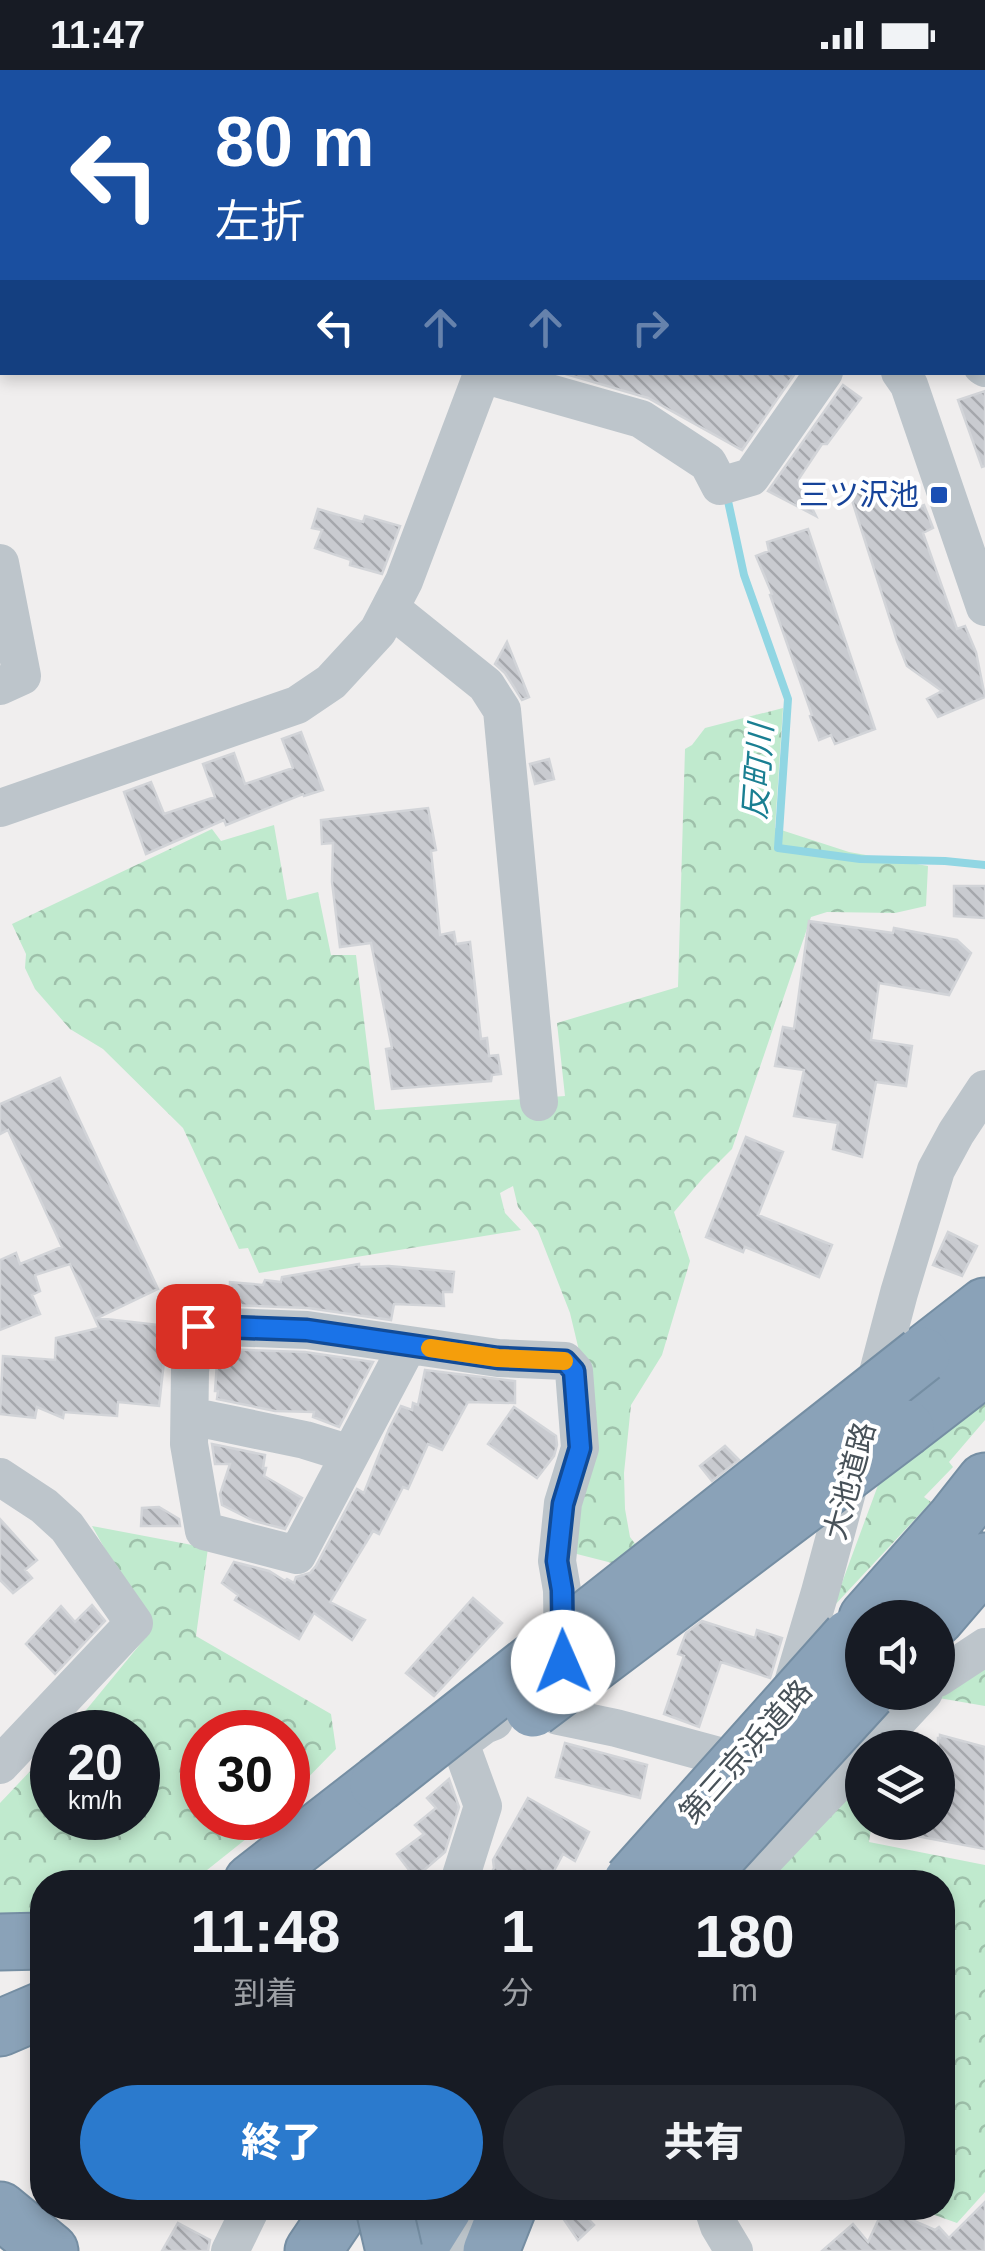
<!DOCTYPE html>
<html lang="ja">
<head>
<meta charset="utf-8">
<style>
  :root { --surface:#171b24; --page:#242831; --text:#f1f3f6; --muted:#9ea1a6; --accent:#2b7acd }
  body { margin:0; font-family:Helvetica,"Noto Sans JP",sans-serif; background:var(--page); color:var(--text); height:100vh; display:flex; flex-direction:column; font-size:38px; white-space:nowrap }
  * { box-sizing:border-box; margin:0 }
  p { font-size:32px; color:var(--muted) }
  .icon { flex:none; width:55px; height:55px; fill:none; stroke:currentColor; stroke-width:2; stroke-linecap:round; stroke-linejoin:round }
  .map { position:relative; flex:1; overflow:hidden }
  .side { position:absolute; left:30px; top:1800px; width:925px; height:350px; display:flex; flex-direction:column; background:var(--surface); border-radius:40px; box-shadow:0 5px 15px #0003 }
  .side>* { flex:none }
  .guide { position:absolute; left:0px; top:0px; width:985px; height:305px; box-shadow:0 5px 15px #0003; background:#1a4fa0; color:#fff; overflow:hidden }
  .controls { position:absolute; left:845px; top:1530px; display:grid; gap:20px }
  .controls a { display:grid; place-items:center; width:110px; height:110px; border-radius:50%; background:var(--surface); box-shadow:0 5px 15px #0003; font-size:50px }
  .speed { position:absolute; left:30px; top:1640px; display:flex; gap:20px; font-size:50px; font-weight:700; text-align:center }
  .speed>* { display:grid; place-content:center; width:130px; height:130px; border-radius:50%; background:var(--surface); box-shadow:0 5px 15px #0003; line-height:1 }
  .speed small { font-size:25px; font-weight:400 }
  .speed .limit { border:15px solid #d22; background:#fff; color:#111 }
  .pin { position:absolute; display:grid; place-items:center; width:85px; height:85px; color:#fff; margin:-42px; border-radius:20px; box-shadow:0 5px 15px #0006 }
  .me { position:absolute; width:110px; margin:-55px; rotate:359deg; stroke-linejoin:round; filter:drop-shadow(0 0 8px #0008) }
  .turn { display:flex; align-items:center; gap:35px; height:210px; padding:0 50px; font-size:45px }
  .turn .icon { width:130px; height:130px; stroke-width:2.5 }
  .turn b { display:block; font-size:70px; line-height:85px }
  .lanes { display:flex; align-items:center; height:95px; padding:0 50px; background:#0003; justify-content:center; gap:50px; direction:ltr }
  .lanes .off { opacity:.35 }
  .eta { display:flex; justify-content:space-evenly; align-items:center; height:170px; text-align:center }
  .eta b { font-size:60px; font-weight:800; line-height:70px }
  .action { display:flex; gap:20px; margin-top:auto; padding:20px 50px }
  .action a { flex:1; height:115px; border-radius:60px; background:var(--accent); color:#fff; font-size:40px; font-weight:800; line-height:115px; text-align:center }
  .action a+a { background:var(--page); color:var(--text) }
  .status { display:flex; justify-content:space-between; align-items:center; height:70px; padding:0 50px; background:var(--surface); direction:ltr }
  .status svg { height:28px; fill:currentColor }
  .map>svg:first-child { display:block }
  .forest { fill:url(#forest-crowns) }
  .lines { fill:none; stroke-linecap:round; stroke-linejoin:round }
  .stream { stroke:#91d6e3; stroke-width:8 }
  .building { fill:url(#building-back-hatch); stroke:#d2d4d8; stroke-width:2.5 }
  .highway-casing { stroke:#758ea3; stroke-width:59 }
  .minor { stroke:#bdc5cb; stroke-width:38 }
  .highway { stroke:#8aa2b8; stroke-width:55 }
  .highway-bridge-casing { stroke:#758ea3; stroke-width:59; stroke-linecap:butt }
  .highway-bridge { stroke:#8aa2b8; stroke-width:55 }
  .route-casing { stroke:#114b97; stroke-width:25 }
  .route { stroke:#1a73e8; stroke-width:18 }
  .slow { stroke:#f59e0b; stroke-width:18 }
  .transit-dot { fill:#1a4fb4; stroke:#fff; stroke-width:4 }
  .labels { text-anchor:middle; stroke-width:8; stroke-linejoin:round; paint-order:stroke }
  .transit-label { font-size:30px; fill:#164399; stroke:#fff; text-anchor:end }
  .street-label { font-size:30px; fill:#485259; stroke:#fff }
  .water-label { font-size:32px; font-style:italic; fill:#1a7f92; stroke:#fff }
</style>
</head>
<body>
<div class="status"><b>11:47</b><svg viewBox="0 0 49 12"><path d="M0 12V9h3v3zM5 12V6h3v6zM10 12V3h3v9zM15 12V0h3v12zM26 1h20v11H26zM47 4h2v5h-2z"/></svg></div>
<div class="map">
<svg width="985" height="2181" viewBox="0 0 985 2181">
  <defs>
    <pattern id="forest-crowns" width="20" height="18" patternUnits="userSpaceOnUse" patternTransform="scale(2.5)"><rect width="20" height="18" fill="#c0eace"/><path d="M2 6a3 3 0 1 1 6 0M12 15a3 3 0 1 1 6 0" fill="none" stroke="#9ec0aa"/></pattern>
    <pattern id="building-back-hatch" width="6" height="6" patternUnits="userSpaceOnUse" patternTransform="scale(2.5)"><rect width="6" height="6" fill="#c9cbd0"/><path d="M-1 5l2 2M0 0l6 6M5-1l2 2" fill="none" stroke="#a5a7ac"/></pattern>
  </defs>
  <rect width="100%" height="100%" fill="#f0eeee"/>
  <!-- forest -->
  <path class="forest" d="M959 0H985V237L983 238 982 2H958Z
    M783 638 775 758 849 782 928 796 926 836 895 843 827 842 811 847 732 1079 704 1107 674 1142 690 1191 662 1285 631 1335 624 1403 625 1439 630 1467 642 1483 624 1496 569 1482 581 1289 570 1243 538 1161 518 1137 513 1116 500 1123 505 1143 521 1160 259 1203 248 1178 239 1179 183 1058 103 979 70 959 35 919 25 898 26 884 12 854 212 759 221 771 274 755 287 830 318 822 331 885H356L375 1040 565 1026 557 953 678 917 685 679 692 675 705 658Z
    M985 1317V1350L949 1392 953 1397 924 1427 931 1432 833 1537 884 1399Z
    M92 1456 208 1478 196 1566 331 1644 336 1679 288 1728V1662H202V1748H269L256 1761 192 1812H42V1854H0V1733L52 1678V1748H138V1662H68L151 1561Z
    M985 1563V1636L933 1627Z
    M862 1704V1752L872 1753 869 1772 985 1795V2122L957 2153 915 2138H942V1812H755Z"/>
  <g class="lines">
    <!-- stream -->
    <path class="stream" d="M0 168H2
      M728 431 744 505 788 629 778 778 860 789 945 791 985 795"/>
  </g>
  <!-- building -->
  <path class="building" d="M559 302H796L742 380 648 328Z
    M843 315 861 328 827 374H822L798 410 816 446 768 421Z
    M985 321V396L982 397 958 330Z
    M878 413 887 433 905 427 909 436 913 434 916 438 924 435 933 458 923 463 957 559 965 556 976 582 985 627 938 647 927 629 942 621 907 596 897 571 850 424Z
    M318 439 363 452 365 446 400 456 382 504 350 495 351 490 315 478 322 460 312 458Z
    M808 459 875 659 835 674 831 665 819 670 810 646 812 645 770 525 772 524 756 486 769 481 767 472Z
    M507 572 529 627 522 630 505 603 495 594Z
    M301 662 323 720 304 726 303 724 226 755 224 750 146 784 124 722 151 712 164 744 215 727 203 694 234 683 245 714 293 698 282 669Z
    M549 689 554 709 535 714 530 694Z
    M428 738 436 780 431 781 440 865 454 862 456 874 470 872 481 969 487 968 489 986 498 985 501 1004 492 1005 491 1011 392 1019 386 979 392 978 371 873 340 877 332 812 333 773 322 774 321 750Z
    M954 816H985V848L954 846Z
    M809 851 893 863 894 858 957 870 971 883 949 925 879 913 871 970 912 976 906 1016 876 1012 862 1087 833 1079 838 1053 794 1046 804 1000 775 996 783 957 794 959Z
    M60 1008 158 1219 97 1248 168 1256 159 1336 118 1332 117 1346 64 1342 63 1348 37 1337 35 1348 0 1344 3 1286 55 1290 56 1268 99 1258 70 1194 35 1205 40 1221 32 1225 40 1244 0 1260V1190L16 1183 20 1194 62 1177 8 1060 0 1064V1034Z
    M746 1067 783 1082 758 1145 832 1175 819 1207 745 1177 743 1182 706 1167Z
    M948 1162 977 1176 962 1206 933 1195Z
    M359 1194V1197L389 1196 454 1202 452 1222H443L444 1236 394 1234 391 1250 308 1238 230 1235V1212L263 1215 265 1210 281 1212 282 1207Z
    M218 1279 305 1282 373 1292 339 1357 313 1347 314 1342 275 1341 217 1329 218 1321H215Z
    M425 1300 515 1311V1333L468 1332 442 1380 428 1374 408 1419 403 1417 379 1464 373 1461 330 1532 365 1550 352 1570 314 1543 299 1569 235 1530 238 1525 222 1513 234 1492 269 1501 285 1511 287 1509 294 1513 296 1507 310 1503 316 1496 357 1419 364 1423 389 1359 401 1336 412 1340 413 1333 418 1335Z
    M514 1337 556 1366 557 1375 554 1386 537 1408 488 1374Z
    M212 1374 265 1385 263 1398H266L264 1406 302 1428 285 1459 254 1451 222 1435 220 1424 230 1394H215Z
    M725 1376 739 1390 712 1411 700 1396Z
    M159 1437 179 1449 180 1456H141L142 1438Z
    M0 1449 37 1490 25 1500 32 1508 13 1523 0 1510Z
    M473 1528 502 1553 434 1626 406 1603Z
    M92 1535 105 1551 55 1604 26 1574 61 1536 75 1552Z
    M702 1551 755 1568 757 1560 782 1568 770 1608 721 1592 699 1657 664 1644 684 1586 678 1584 686 1563Z
    M940 1665 985 1677V1779L895 1762 896 1752H938L949 1704 938 1702V1668H940Z
    M565 1673 647 1695 640 1728 556 1707Z
    M449 1709 459 1737 445 1782 415 1808 397 1784 424 1764 415 1755 436 1738 427 1728Z
    M528 1728 589 1762 575 1791 563 1784 548 1812H486L494 1798 493 1790Z
    M985 2132V2181H822L853 2154 868 2172 884 2138 935 2160 939 2157 949 2168Z
    M578 2138 594 2155 578 2170 563 2148Z
    M178 2153 210 2170 208 2181H162Z"/>
  <g class="lines">
    <defs>
      <path id="highway" d="M922 1285 985 1236
        M906 1358 985 1297
        M867 1548 955 1449 985 1411
        M936 1548 985 1491
        M252 1812 378 1714
        M0 1872 42 1871
        M0 1958 42 1940
        M0 2140 50 2181
        M313 2181 342 2138
        M417 2181 444 2138
        M491 2181 508 2138"/>
    </defs>
    <!-- highway casing -->
    <use href="#highway" class="highway-casing"/>
    <!-- minor -->
    <path class="minor" d="M143 0 152 2
      M423 2V0
      M982 296 985 298
      M900 302 909 315 985 537
      M482 304 641 349 708 393 720 416 751 407 824 302
      M0 493 22 606 0 616
      M390 538 486 615 502 640 539 1032
      M0 738 297 635 331 612 378 561 404 511 483 302
      M408 1275 297 1485 204 1461 189 1374 190 1300 198 1256 307 1260 498 1288 565 1291 574 1301 580 1378 563 1433 557 1491 562 1520 563 1592 580 1650
      M871 1329 899 1223 936 1100 956 1063 985 1019
      M190 1346 305 1370 350 1384
      M0 1407 44 1436 67 1457 134 1553 0 1695
      M938 1608 985 1577
      M790 1623 820 1522 855 1392
      M558 1646 616 1658 756 1696
      M872 1678 924 1622
      M459 1812 483 1736 460 1673 484 1655 494 1651
      M743 1812 862 1687
      M456 2138 459 2158 457 2181
      M713 2138 719 2156 734 2181
      M230 2181 251 2138"/>
    <!-- highway -->
    <use href="#highway" class="highway"/>
    <defs>
      <path id="highway-bridge" d="M533 1639 906 1358
        M378 1714 922 1285
        M631 1812 850 1567
        M694 1812 868 1622
        M384 2138 394 2181"/>
    </defs>
    <!-- highway-bridge casing -->
    <use href="#highway-bridge" class="highway-bridge-casing"/>
    <!-- highway-bridge -->
    <use href="#highway-bridge" class="highway-bridge"/>
  </g>
  <g class="lines">
    <defs>
      <path id="route" d="M198 1256 307 1260 498 1288 565 1291 574 1301 580 1378 563 1434 557 1491 562 1520 563 1592"/>
    </defs>
    <!-- route casing -->
    <use href="#route" class="route-casing"/>
    <!-- route -->
    <use href="#route" class="route"/>
    <!-- slow -->
    <path class="slow" d="M430 1278 498 1288 564 1291"/>
  </g>
  <!-- markers -->
  <rect class="transit-dot" x="929" y="415" width="20" height="20" rx="5"/>
  <g class="labels">
    <!-- transit labels -->
    <g class="transit-label">
      <text x="919" y="435">三ツ沢池</text>
    </g>
    <!-- street labels -->
    <g class="street-label">
      <text transform="translate(850 1411) rotate(-75)" y="10">大池道路</text>
      <text transform="translate(746 1682) rotate(-48)" y="10">第三京浜道路</text>
    </g>
    <!-- water labels -->
    <g class="water-label">
      <text transform="translate(758 702) rotate(-86)" y="11">反町川</text>
    </g>
  </g>
</svg>
<div class="controls">
<a><svg class="icon" aria-label="sound" viewBox="0 0 24 24"><path d="M4 9h4l5-4v14l-5-4H4zM17 9q2 3 0 6"/></svg></a>
<a><svg class="icon" aria-label="layers" viewBox="0 0 24 24"><path d="M12 4l9 5-9 5-9-5zM3 14l9 5 9-5"/></svg></a>
</div>
<div class="speed"><div>20<small>km/h</small></div><div class="limit">30</div></div>
<div class="pin" style="left:198px;top:1256px;background:#d93025"><svg class="icon" aria-label="arrive" viewBox="0 0 24 24"><path d="M6 21V4h12l-3 4 3 4H6"/></svg></div>
<svg class="me" style="left:563px;top:1592px" viewBox="-20 -20 40 40"><circle r="19" fill="#fff"/><path d="M0-13L10 11 0 6-10 11z" fill="#1a73e8"/></svg>
<div class="guide">
<div class="turn"><svg class="icon" aria-label="left" viewBox="0 0 24 24"><path d="M17 20v-9H6M10 6l-5 5 5 5"/></svg><div><b>80 m</b>左折</div></div>
<div class="lanes"><svg class="icon" aria-label="left" viewBox="0 0 24 24"><path d="M17 20v-9H6M10 6l-5 5 5 5"/></svg><svg class="icon off" aria-label="ahead" viewBox="0 0 24 24"><path d="M12 20V5M6 11l6-6 6 6"/></svg><svg class="icon off" aria-label="ahead" viewBox="0 0 24 24"><path d="M12 20V5M6 11l6-6 6 6"/></svg><svg class="icon off" aria-label="right" viewBox="0 0 24 24"><path d="M7 20v-9h11M14 6l5 5-5 5"/></svg></div>
</div>
<section class="side">
<div class="eta">
<div><b>11:48</b><p>到着</p></div>
<div><b>1</b><p>分</p></div>
<div><b>180</b><p>m</p></div>
</div>
<div class="action"><a>終了</a><a>共有</a></div>
</section>
</div>
</body>
</html>
